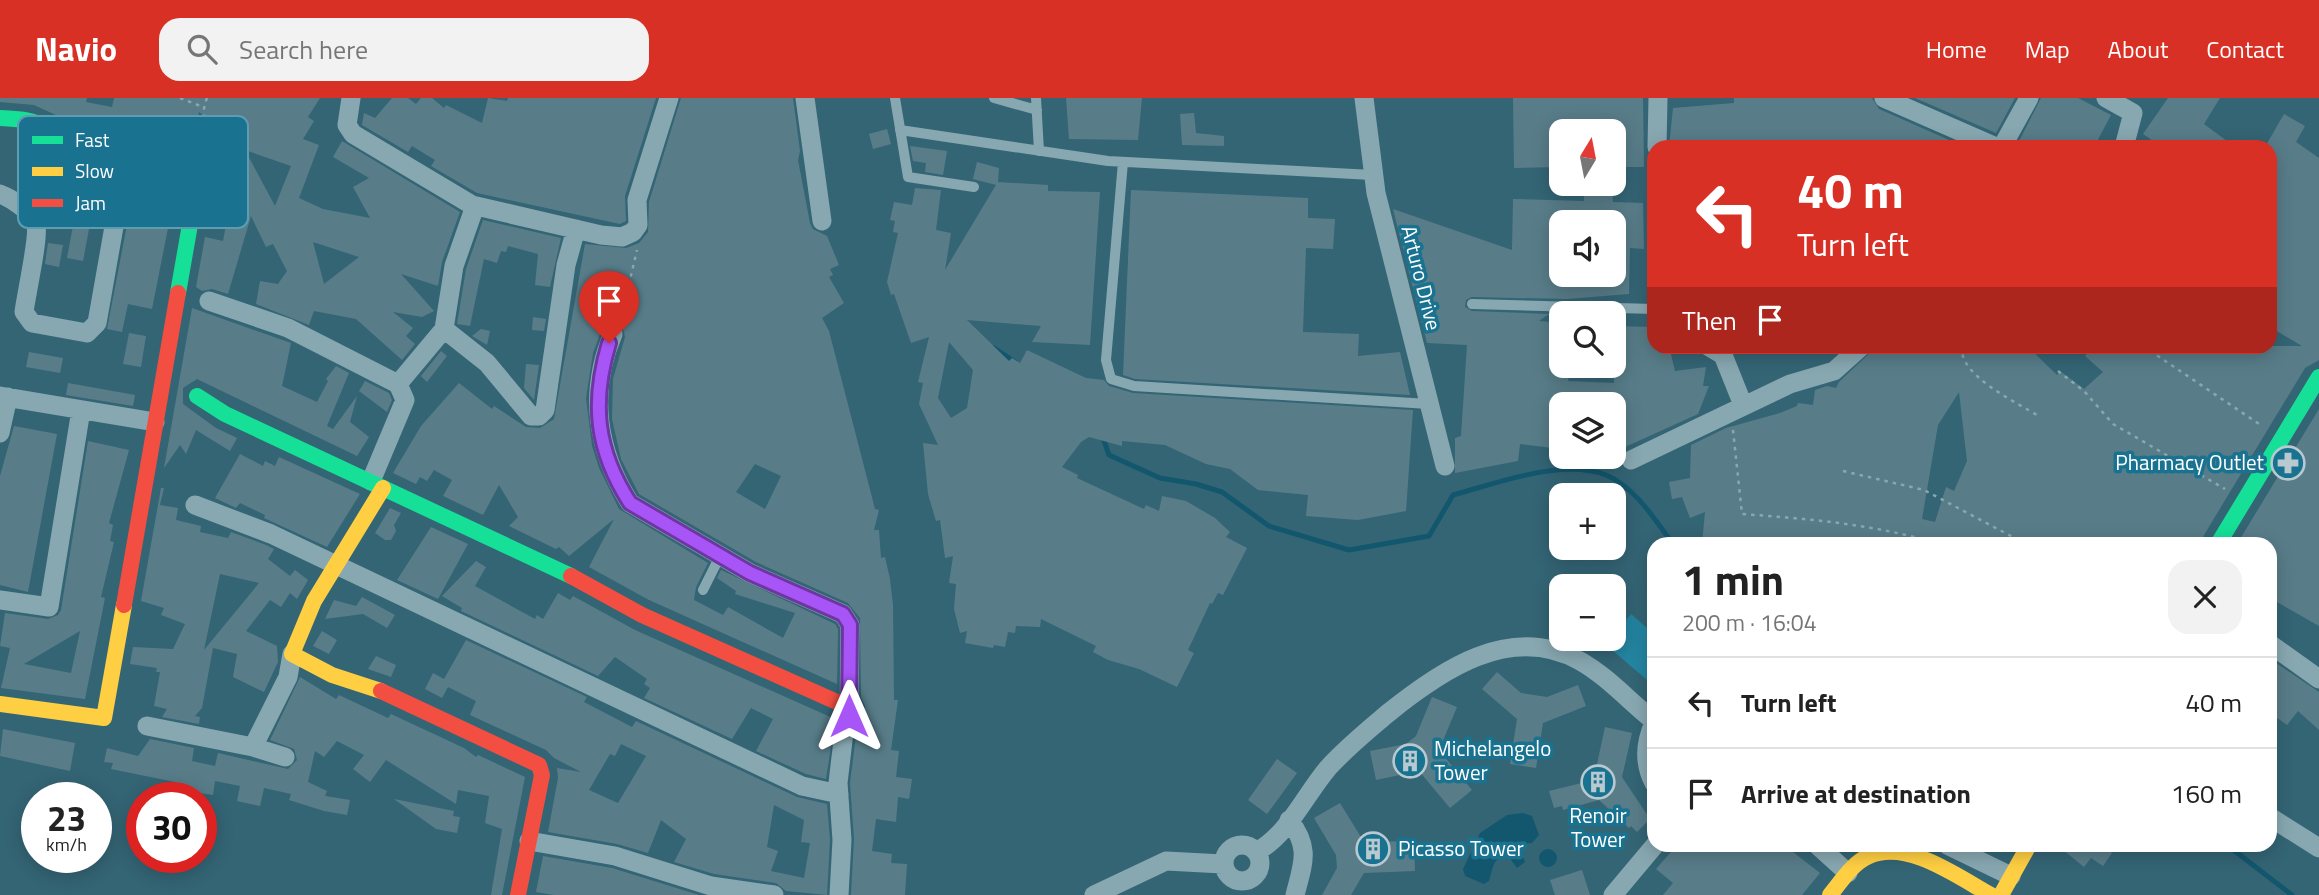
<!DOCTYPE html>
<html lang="en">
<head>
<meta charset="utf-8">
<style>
  :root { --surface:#fff; --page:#f2f2f2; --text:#222; --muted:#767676; --line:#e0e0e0; --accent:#d93025 }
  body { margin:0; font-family:"Titillium Web",sans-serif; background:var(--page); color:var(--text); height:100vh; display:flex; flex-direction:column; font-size:26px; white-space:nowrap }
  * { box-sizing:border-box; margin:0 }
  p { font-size:23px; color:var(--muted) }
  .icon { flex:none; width:38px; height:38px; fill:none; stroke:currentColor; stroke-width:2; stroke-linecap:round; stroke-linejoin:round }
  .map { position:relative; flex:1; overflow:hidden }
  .sheet { position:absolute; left:1647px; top:439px; width:630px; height:315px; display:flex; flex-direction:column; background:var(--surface); border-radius:21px; box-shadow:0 4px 18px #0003 }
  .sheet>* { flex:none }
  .top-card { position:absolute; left:1647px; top:42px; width:630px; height:214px; border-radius:21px; box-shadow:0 4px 18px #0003; background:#d93025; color:#fff; overflow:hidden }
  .needle { width:46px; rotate:10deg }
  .tools { position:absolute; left:1549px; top:21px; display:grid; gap:14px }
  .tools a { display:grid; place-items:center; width:77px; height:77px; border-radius:14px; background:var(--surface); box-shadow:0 4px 18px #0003; font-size:35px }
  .speed { position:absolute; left:21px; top:684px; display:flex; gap:14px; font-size:35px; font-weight:700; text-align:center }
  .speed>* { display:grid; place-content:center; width:91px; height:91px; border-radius:50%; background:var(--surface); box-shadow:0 4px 18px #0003; line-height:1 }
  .speed small { font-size:18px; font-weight:400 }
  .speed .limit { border:10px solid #d22; background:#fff; color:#111 }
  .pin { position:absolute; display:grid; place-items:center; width:60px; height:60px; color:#fff; margin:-72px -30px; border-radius:50% 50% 50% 0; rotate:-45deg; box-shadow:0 0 7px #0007 }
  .pin .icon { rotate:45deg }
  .me { position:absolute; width:77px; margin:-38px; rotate:0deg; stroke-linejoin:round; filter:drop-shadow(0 0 5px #0008) }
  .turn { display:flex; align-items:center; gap:24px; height:147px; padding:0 35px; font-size:32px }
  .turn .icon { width:91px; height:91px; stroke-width:2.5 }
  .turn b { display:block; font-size:49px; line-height:60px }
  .then { display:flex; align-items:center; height:66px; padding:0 35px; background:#0003; gap:14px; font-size:26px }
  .round { display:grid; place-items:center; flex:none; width:74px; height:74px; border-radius:21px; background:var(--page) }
  .head { display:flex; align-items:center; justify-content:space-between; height:119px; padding:0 35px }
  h1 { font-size:42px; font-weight:700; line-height:52px }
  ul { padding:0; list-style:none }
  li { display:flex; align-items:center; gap:21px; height:91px; padding:0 35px; border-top:2px solid var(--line) }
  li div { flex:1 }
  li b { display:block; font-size:26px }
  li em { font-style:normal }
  header { display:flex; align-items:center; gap:42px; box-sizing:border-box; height:98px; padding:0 35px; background:var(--accent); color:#fff }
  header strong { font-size:33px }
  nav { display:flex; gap:38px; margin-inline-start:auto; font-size:24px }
  .search { width:490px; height:63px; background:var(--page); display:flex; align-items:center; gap:18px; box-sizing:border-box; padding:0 24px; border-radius:21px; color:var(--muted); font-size:26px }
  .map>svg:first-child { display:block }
  .green { fill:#2486a2 }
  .water { fill:#13576e }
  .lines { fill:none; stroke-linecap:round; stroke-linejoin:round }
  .stream { stroke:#13576e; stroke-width:5 }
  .building { fill:#587d89; fill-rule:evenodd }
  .path { stroke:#88a8b1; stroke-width:2.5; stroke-dasharray:3.5 5; stroke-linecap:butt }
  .lane { stroke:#88a8b1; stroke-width:10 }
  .street { stroke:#88a8b1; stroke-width:19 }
  .fast { stroke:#16e098; stroke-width:16 }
  .slow { stroke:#ffcf43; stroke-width:16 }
  .jam { stroke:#f24e42; stroke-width:16 }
  .route-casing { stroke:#6d37a1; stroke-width:18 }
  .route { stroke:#a855f7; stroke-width:12 }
  .labels { text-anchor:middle; stroke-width:7; stroke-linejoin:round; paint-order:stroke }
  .street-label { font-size:21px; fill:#fff; stroke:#197390 }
  .poi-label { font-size:21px; fill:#fff; stroke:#197390; text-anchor:start }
  .key { fill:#197390; stroke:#5e9db1; stroke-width:2 }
  .key-label { font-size:19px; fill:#fff }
</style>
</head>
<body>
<header>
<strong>Navio</strong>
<div class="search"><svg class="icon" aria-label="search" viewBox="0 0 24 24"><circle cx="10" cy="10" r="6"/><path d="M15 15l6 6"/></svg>Search here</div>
<nav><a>Home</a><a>Map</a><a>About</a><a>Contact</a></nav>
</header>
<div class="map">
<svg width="2319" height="797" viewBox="0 0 2319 797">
  <rect width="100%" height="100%" fill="#346575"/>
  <!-- green -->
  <path class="green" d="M1631 516 1654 536V588L1605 546 1614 541V536Z"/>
  <!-- water -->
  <path class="water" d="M1523 715 1532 718 1539 737 1532 745 1518 746 1525 764 1517 770 1508 758C1492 758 1493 772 1489 783L1484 786 1465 778 1463 771 1480 735 1507 717Z
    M1539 760a9 9 0 1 1 18 0a9 9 0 1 1-18 0Z"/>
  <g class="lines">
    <!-- stream -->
    <path class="stream" d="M994 250 1015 264
      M1102 337 1109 357 1160 380 1196 386 1222 394 1269 428 1349 452 1429 438 1453 397C1498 385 1562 360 1606 377 1635 389 1655 422 1673 446
      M2227 747 2292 797"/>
  </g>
  <!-- building -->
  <path class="building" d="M0 0H87L86 4 112 9 114 0H320L308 19 314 23 303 41 319 47 299 100 323 111 370 120 353 89 369 80 333 59 342 43 460 114 442 164 438 188 401 176 434 213 422 219 393 214 413 230 406 238 415 246 402 262 356 221 314 213 309 227 256 206 260 183 278 186 287 173 273 146 266 149 251 118 228 196 212 191 202 193 196 189 205 139 223 143 228 116 225 111 242 102 222 77 231 70 225 63 229 59 218 50 230 36 199 14 194 38 172 36 169 52 157 50 156 55H147L112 49 99 57 79 39 94 25 58 18 34 7 0 4ZM245 52 291 68 275 108ZM313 144 359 159 324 186Z
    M392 0H408L416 6 421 0H432L444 10 446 7 482 25 488 0 507 3 508 0H656L625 98 626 123 620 126 477 95 431 68 435 62 412 48 408 54 362 27 364 15 375 20Z
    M681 0H793L800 53 798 62 810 125 813 131 827 138 839 167 830 171 833 177 829 179 844 205 822 220 829 233 875 411 879 412 874 432H879L881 460 885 459 890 481 893 507 894 602H898L891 652 899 653 896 679 912 681 909 701 898 699 896 724 876 721 872 753 892 756 891 765 907 766 905 797H851L854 741 850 685 856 637 865 608 861 599 860 520 848 505 756 464 639 396 621 361 612 321 613 281 625 239 622 228 612 224 602 231 593 255 586 300 592 348 599 370 619 411 708 465 696 489 694 502 723 517 728 509 783 540 795 515 735 496 736 493 717 480 721 472 835 526 838 531 837 586 649 502 589 469 614 421 569 458 559 449 556 451 509 428 518 419 499 387 483 417 443 398 452 382 434 372 427 383 420 379 416 386 393 375 421 328 459 285 492 311 494 308 526 329 540 330 554 321 585 146 626 150 639 145 648 134 649 104ZM755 366 781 378 765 411 736 394Z
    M1066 0H1142L1138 42 1069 41Z
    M1513 0H1643L1644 69H1614V33H1561V69L1514 70Z
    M1734 0H1872L1879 11 1965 49H1669L1673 10 1734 5Z
    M1915 0H2015L1996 35Z
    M2041 0H2078L2111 17 2094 49H2016Z
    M2168 0H2220L2204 26 2235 49H2162L2143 36Z
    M1194 15 1196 35 1224 38V48L1182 47 1180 16Z
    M2284 16 2305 28 2296 44 2319 60V262L2305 270 2204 437 2201 446H1702L1705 414 1690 420 1682 399 1672 401 1669 384 1690 380 1691 347 1726 330 1780 315 1797 308 1798 305 1813 307 1815 292 1827 288 1836 290 1839 284 1877 248H2027L2057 277 2060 273 2084 291 2103 274 2085 258 2093 248H2302L2270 229V49H2265ZM1959 294 1967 363 1954 393 1946 389 1935 424 1922 421 1938 327Z
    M887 31 891 46 873 51 869 36Z
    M910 48 947 53 943 77 925 74 926 65 913 63Z
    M977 64 999 70 998 84 1048 87V93L1100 94 1090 247 1032 244 1041 228 967 222 1009 263 1012 260 1020 265 1027 252 1086 280 1104 282 1109 288 1133 295 1413 312 1406 413 1358 422 1306 418 1308 397 1258 392 1230 371 1206 366 1165 347 1122 343V348L1089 339 1081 344 1062 369 1078 377 1077 380 1144 411 1146 407 1159 413 1162 398 1186 403 1215 420 1230 434 1226 439 1247 450 1223 497 1218 495 1212 506 1210 505 1188 552 1194 555 1177 589 1139 571 1108 562 1093 554 1096 548 1041 521 1040 529 1016 528 1015 535 1008 534 1005 549 994 547 993 550 965 545 967 533 960 535 954 511 956 486 949 485 953 458 945 460 940 422 936 423 928 396 923 345 938 347 919 306 923 285 918 284 929 239 911 245 894 196 891 197 887 184 898 135 893 134 895 123 890 122 894 104 912 107 915 90 941 92 936 132 951 135 945 172 996 87 973 81ZM949 244 973 272 967 310 951 320 938 300Z
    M1584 86H1612L1613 104 1643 105 1644 151 1630 150 1629 196 1567 201 1472 199 1466 202 1465 209 1472 213 1549 216 1539 223 1561 225V277H1569L1568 283 1614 285V228L1654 229V248H1669L1675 273 1706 269 1703 288H1709L1698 316 1614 354V306H1561V351L1520 346 1518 363 1455 375V340L1461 338 1467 247 1427 245 1393 111 1512 152 1513 101 1584 103ZM1561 124H1614V177H1561Z
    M1131 92 1308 100V120L1335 121 1333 151 1306 150 1303 234 1359 236 1358 258 1400 254 1410 297 1135 281 1123 277Z
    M153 99 170 102 164 130H168L152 211 128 206 122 234 107 231 127 127 147 131Z
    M483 122 561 140 550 189 535 187 538 156 508 148 506 154 501 153 497 165 484 161 470 228 457 226 466 171Z
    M73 128 89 131 83 163 67 160Z
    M48 145 63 147 59 169 45 166Z
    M192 210 291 245 282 288 317 304 328 283 326 281 336 268 349 275 327 328 333 331 357 298 350 324 369 339 357 358 197 281 183 290V306L216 330 237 340 230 353 196 332 186 356 180 347 164 370Z
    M533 219 546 221 544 233 532 232Z
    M481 231 490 233 487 247 472 238Z
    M129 235 146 238 141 269 123 266Z
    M441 253 447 258 427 284 421 278Z
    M29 254 63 260 60 275 26 269Z
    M526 266 539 267 534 302 524 290Z
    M365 283 389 295 392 302 387 314 359 293Z
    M68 285 135 297 133 308 66 297Z
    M2319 311V528L2270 500V446H2237Z
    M14 328 57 336 28 494 0 487V378Z
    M88 343 129 352 109 425 113 427 110 443 114 444 101 499 105 500 85 601 1 590 10 550 0 548 5 515 48 521 58 517 61 512ZM80 533 71 575 24 566Z
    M240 356 263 368 265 363 275 368 279 359 360 396 327 449 264 420 265 417 240 405 236 410 215 400Z
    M161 390H164L160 407 178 410 176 422 201 428 200 434 228 440 231 434 266 447 274 451 268 461 290 478 295 472 308 482 297 501 290 495 281 509 270 502 246 533 277 548 278 564 264 594 233 579 237 556 213 550 202 610 195 618 200 619 199 626 162 619 167 611 154 608 160 574H156L157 570 130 566 133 549 173 551 185 526 161 517 164 510 141 503ZM220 476 259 485 204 552Z
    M390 410 401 415 394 427 396 433 391 442H385L375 435Z
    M431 429 468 446 438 501 397 482Z
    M476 463 486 469 475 488 535 521 537 517 543 521 558 495 570 502 573 498 635 532 835 621 826 681 806 676 756 653 773 621 751 610 732 641 644 600 650 590 644 586 647 581 615 559 598 578 461 513 462 510 442 498Z
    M362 499 395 517 387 530 363 516 325 521 334 502 356 508Z
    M322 533 337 542 329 556 313 548Z
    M466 542 587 599 584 604 632 629 636 623 797 699 827 706 830 742 827 797 786 793 776 785 714 776 674 764 686 741 661 722 648 755 617 746 548 734 558 680 557 670 581 674 554 660 546 652 470 617 476 603 448 589 442 600 425 591 433 575 444 581ZM621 646 646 658 618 705 589 692 610 656 615 658ZM774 707 804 722 801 744 810 745 804 780 771 773 778 753 767 749Z
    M376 558 396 567 391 579 368 571Z
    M2270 561 2319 594V632L2298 613 2287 627 2270 615Z
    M1497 574 1521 595 1547 599 1578 587 1586 608 1543 625 1536 670 1510 666 1517 621 1482 591Z
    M300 579 336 601 339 597 388 620 391 616 464 650 476 659 478 657 525 679 502 797H491L502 731 485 725 489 698 458 692 456 706 386 662 370 684 353 671 364 657 337 643 324 659 315 653 308 684 327 693 325 698 350 702 347 717 324 713 289 702 291 696 264 690 260 708 237 703 240 688 215 683 213 697 192 694 174 689 175 684 111 671 113 665 104 664 107 650 138 658 150 641 194 650 192 663 215 668 218 655 288 671 297 662 294 651 270 642Z
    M1432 599 1457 609 1439 652 1472 692 1450 710 1419 673 1376 682 1370 653 1406 646 1416 638Z
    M1605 629 1632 635 1622 679 1650 721 1637 734 1631 728 1629 730 1599 702 1563 712 1562 708 1554 710 1549 693 1598 681 1594 680Z
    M3 631 75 645 70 673 0 658Z
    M1277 661 1297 675 1267 716 1248 702Z
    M394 701 454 713 453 718 460 719 457 735 436 731Z
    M1340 705 1364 744 1414 743 1415 773 1364 775 1351 797H1322L1337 770 1336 757 1314 720Z
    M1677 747H1784L1820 775 1802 797H1663L1673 785 1656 771Z
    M2057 747H2101L2112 755 2103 768 2091 760 2084 769Z
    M543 758 612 770 699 797H554L536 794Z
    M1582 772 1590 797H1555L1550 782Z"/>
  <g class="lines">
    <!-- path -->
    <path class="path" d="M180 0 203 9
      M207 0C197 23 213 42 212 65
      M621 220 637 152
      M1962 248C1958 278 2017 304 2040 319
      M2143 248 2262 328
      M2058 273 2084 293 2113 326 2225 391
      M1733 332 1742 416C1810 421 1874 426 1939 446
      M1843 373 1924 392 2026 446"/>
    <!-- lane -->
    <path class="lane" d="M895 0 908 79 974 89
      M994 0 1037 12
      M1036 0 1039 53
      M900 32 1108 63 1372 77
      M1123 64 1106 262 1111 281 1134 288 1429 306
      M1472 206 1654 211
      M703 492 721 456"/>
    <!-- street -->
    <path class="street" d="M351 0 347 27 353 36 472 107 601 137 622 139 633 134 638 127 637 102 669 0
      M805 0 822 123
      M1364 0 1376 95 1445 368
      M1884 0 1996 49
      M2106 0 2133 15 2124 49
      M1657 49 1658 0
      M2002 49 2029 0
      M0 96C13 101 31 113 36 128 39 139 26 198 24 214L32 225 87 235 97 225 124 72
      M475 108 454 168 444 231 487 265 531 318H539L545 312 566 167 576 131
      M209 203 288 230 398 286 444 231
      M613 236C588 294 597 353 630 405L750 475 843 516 850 527 849 618 844 634 838 685 842 742 839 797
      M1708 248 1723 257 1743 307
      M0 298 155 324
      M0 335 8 299
      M1631 362 1790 286 1834 273 1862 248
      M371 383 405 302 398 286
      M195 407 271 436 802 688 839 696
      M0 502 49 509 81 312
      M2270 546 2319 581
      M1654 625C1645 645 1644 666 1654 685
      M147 628 253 649
      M285 659 253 649 288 579 292 556
      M2270 719 2319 750
      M1289 722C1311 750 1303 765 1295 797
      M529 743 615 758 711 788 774 797
      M1224 765a18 18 0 1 1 36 0a18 18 0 1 1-36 0Z
      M1817 747 1848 775
      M1947 747 2011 778
      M1256 754C1288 737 1305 697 1328 670 1346 650 1367 633 1387 616 1440 573 1510 524 1580 563 1607 578 1630 604 1654 623
      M1094 797 1166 763 1223 766
      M1613 797 1655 747"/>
    <!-- fast -->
    <path class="fast" d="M0 20C16 21 33 21 47 30 64 42 73 67 94 73 132 83 173 51 195 98L178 195
      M197 298 225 316 571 478
      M2218 446 2319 279"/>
    <!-- slow -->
    <path class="slow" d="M381 593 332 577 292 556 314 503 383 390
      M0 606 104 620 124 507
      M1830 797C1841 784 1852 765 1869 758 1908 741 1958 779 1991 797
      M2001 797 2029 747"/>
    <!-- jam -->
    <path class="jam" d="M571 478 642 517 848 609
      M124 507 178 195
      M381 593 539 667 542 677 518 797"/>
  </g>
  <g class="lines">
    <defs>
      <path id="route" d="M609 245C591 305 596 352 630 405L750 475 843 516 850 527 849 618"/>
    </defs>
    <!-- route casing -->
    <use href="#route" class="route-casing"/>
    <!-- route -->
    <use href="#route" class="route"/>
  </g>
  <!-- icons -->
  <defs>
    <symbol id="pharmacy-ring" viewBox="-11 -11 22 22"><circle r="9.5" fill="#197390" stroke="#b8c9cf" stroke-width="1.5"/><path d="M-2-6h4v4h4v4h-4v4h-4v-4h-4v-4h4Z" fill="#b8c9cf"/></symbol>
    <symbol id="building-ring" viewBox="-11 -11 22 22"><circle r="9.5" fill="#197390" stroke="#b8c9cf" stroke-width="1.5"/><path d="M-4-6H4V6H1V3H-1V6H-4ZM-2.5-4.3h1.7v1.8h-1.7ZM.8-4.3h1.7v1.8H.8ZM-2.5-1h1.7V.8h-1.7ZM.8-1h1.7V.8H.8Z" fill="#b8c9cf"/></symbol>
  </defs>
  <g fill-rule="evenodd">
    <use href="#pharmacy-ring" x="2269" y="346" width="38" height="38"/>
    <use href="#building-ring" x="1391" y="644" width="38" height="38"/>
    <use href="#building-ring" x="1579" y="665" width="38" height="38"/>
    <use href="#building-ring" x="1354" y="732" width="38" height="38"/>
  </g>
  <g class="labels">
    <!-- street labels -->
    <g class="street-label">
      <text transform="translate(1421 180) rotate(76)" y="7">Arturo Drive</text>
    </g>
    <!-- poi labels -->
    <g class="poi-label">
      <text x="2264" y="372" text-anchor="end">Pharmacy Outlet</text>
      <text x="1434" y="658">Michelangelo<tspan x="1434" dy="24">Tower</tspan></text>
      <text x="1598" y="725" text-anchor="middle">Renoir<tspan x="1598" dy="24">Tower</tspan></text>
      <text x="1398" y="758">Picasso Tower</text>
    </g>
  </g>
  <!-- legend -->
  <rect x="18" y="18" width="230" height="112" rx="10" class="key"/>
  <rect x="32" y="38" width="31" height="8" fill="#16e098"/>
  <rect x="32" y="69" width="31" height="9" fill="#ffcf43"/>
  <rect x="32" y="101" width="31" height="8" fill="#f24e42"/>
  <g class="key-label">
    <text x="75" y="49">Fast</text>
    <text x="75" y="80">Slow</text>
    <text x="75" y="112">Jam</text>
  </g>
</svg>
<div class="tools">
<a><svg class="needle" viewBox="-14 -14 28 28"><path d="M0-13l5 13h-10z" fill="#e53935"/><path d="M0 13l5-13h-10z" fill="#767676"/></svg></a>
<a><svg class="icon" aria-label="sound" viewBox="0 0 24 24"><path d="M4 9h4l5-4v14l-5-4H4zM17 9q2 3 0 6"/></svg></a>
<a><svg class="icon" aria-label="search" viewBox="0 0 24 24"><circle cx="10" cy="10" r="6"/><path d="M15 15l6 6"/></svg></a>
<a><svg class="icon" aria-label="layers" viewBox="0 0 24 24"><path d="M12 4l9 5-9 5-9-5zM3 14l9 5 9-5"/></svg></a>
<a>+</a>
<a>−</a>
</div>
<div class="speed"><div>23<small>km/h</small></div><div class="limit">30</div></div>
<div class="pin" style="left:609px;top:245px;background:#d93025"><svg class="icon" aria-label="arrive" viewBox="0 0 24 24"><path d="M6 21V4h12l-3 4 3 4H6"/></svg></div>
<svg class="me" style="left:849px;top:618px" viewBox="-20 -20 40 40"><path d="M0-17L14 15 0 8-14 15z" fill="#a855f7" stroke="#fff" stroke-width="4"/></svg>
<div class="top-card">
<div class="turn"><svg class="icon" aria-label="left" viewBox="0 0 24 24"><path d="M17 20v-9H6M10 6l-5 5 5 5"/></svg><div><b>40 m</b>Turn left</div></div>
<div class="then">Then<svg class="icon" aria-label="arrive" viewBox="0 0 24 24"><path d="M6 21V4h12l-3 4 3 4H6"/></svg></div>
</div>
<section class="sheet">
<div class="head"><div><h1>1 min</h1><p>200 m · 16:04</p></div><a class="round"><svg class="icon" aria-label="close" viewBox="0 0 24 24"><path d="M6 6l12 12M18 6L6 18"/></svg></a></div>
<ul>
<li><svg class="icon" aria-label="left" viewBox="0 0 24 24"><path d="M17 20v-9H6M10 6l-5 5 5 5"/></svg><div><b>Turn left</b></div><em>40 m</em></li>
<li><svg class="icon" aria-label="arrive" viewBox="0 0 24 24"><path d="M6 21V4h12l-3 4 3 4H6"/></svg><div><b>Arrive at destination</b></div><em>160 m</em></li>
</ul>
</section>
</div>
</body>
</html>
